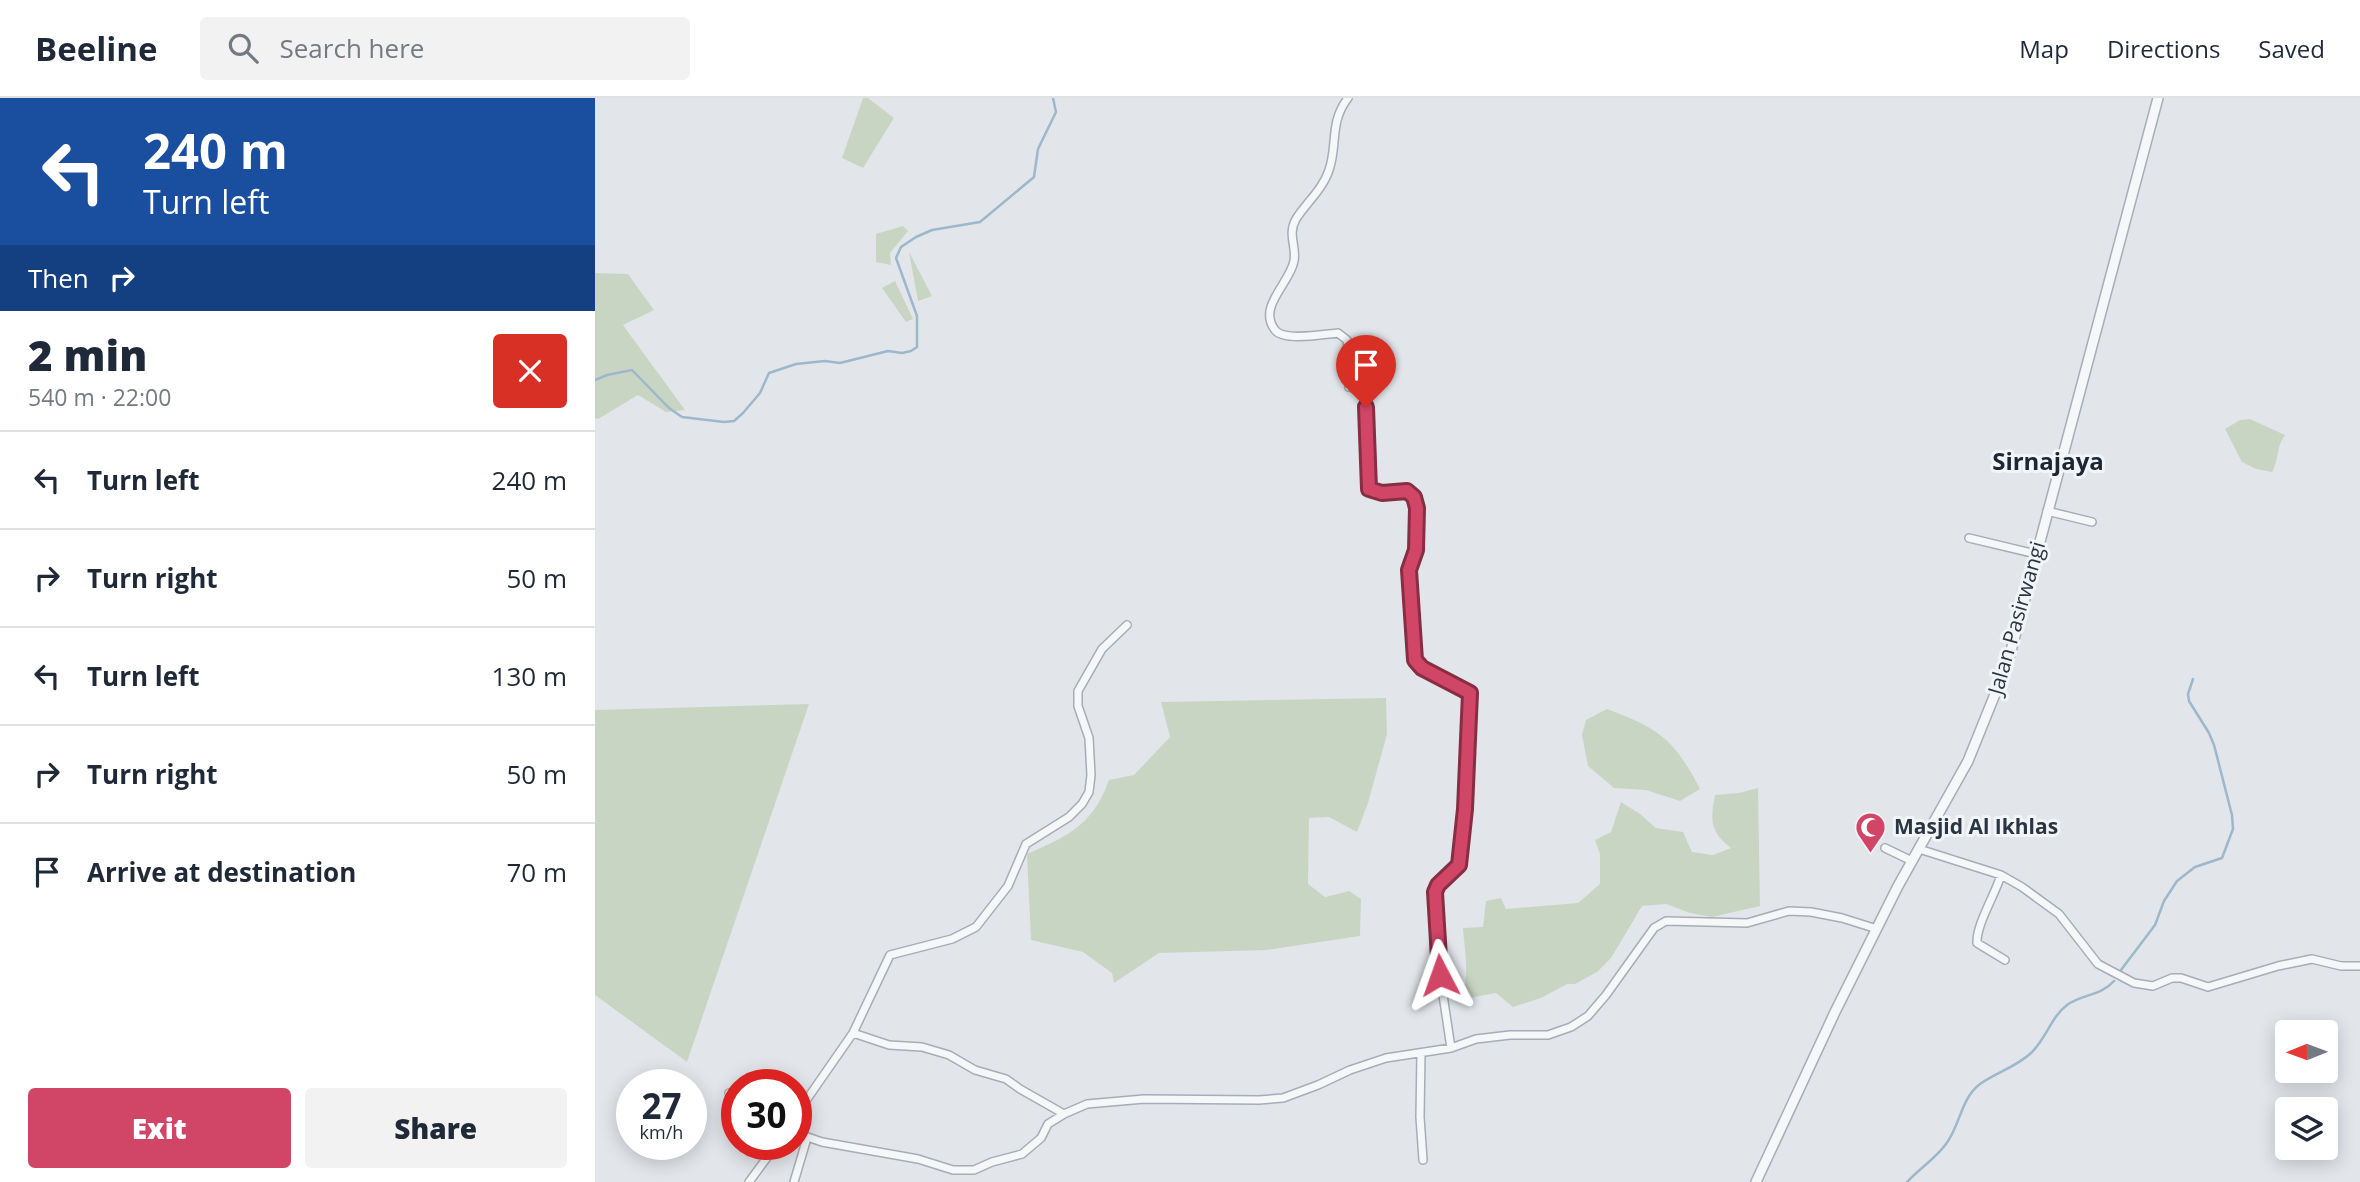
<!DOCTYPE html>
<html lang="en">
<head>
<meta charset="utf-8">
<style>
  :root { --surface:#fff; --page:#f2f2f3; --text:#1f2937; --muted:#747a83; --line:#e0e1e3; --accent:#d14667 }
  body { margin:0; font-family:"Open Sans",sans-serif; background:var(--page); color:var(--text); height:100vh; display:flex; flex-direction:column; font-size:26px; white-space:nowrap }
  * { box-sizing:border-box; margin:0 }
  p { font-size:23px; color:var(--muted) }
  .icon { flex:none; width:38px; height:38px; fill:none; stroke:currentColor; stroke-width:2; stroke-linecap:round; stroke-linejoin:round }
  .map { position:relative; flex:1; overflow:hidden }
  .details { display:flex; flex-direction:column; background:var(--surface); width:595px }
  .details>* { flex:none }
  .banner { background:#1a4fa0; color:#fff; overflow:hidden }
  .needle { width:46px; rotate:269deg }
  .tools { position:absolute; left:1680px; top:922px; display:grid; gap:14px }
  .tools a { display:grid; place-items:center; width:63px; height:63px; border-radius:7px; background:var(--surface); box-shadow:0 4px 18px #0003; font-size:35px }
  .speed { position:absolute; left:21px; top:971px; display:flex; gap:14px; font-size:35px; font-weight:700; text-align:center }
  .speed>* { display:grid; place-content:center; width:91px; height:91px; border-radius:50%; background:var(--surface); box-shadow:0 4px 18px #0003; line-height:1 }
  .speed small { font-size:18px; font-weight:400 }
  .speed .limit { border:10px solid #d22; background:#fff; color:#111 }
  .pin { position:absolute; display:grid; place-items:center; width:60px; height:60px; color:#fff; margin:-72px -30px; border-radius:50% 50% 50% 0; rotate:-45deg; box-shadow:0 0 7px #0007 }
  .pin .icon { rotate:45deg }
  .me { position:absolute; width:77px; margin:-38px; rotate:356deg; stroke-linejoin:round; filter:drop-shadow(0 0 5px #0008) }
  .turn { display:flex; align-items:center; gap:24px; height:147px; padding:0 28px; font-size:32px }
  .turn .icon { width:91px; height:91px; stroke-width:2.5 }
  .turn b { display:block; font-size:49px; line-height:60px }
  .then { display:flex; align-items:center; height:66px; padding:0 28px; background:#0003; gap:14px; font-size:26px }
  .round { display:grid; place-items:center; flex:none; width:74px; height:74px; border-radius:7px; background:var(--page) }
  .head { display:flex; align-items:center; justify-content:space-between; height:119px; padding:0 28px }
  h1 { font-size:42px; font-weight:800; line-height:52px }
  .cta { display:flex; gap:14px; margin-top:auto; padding:14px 28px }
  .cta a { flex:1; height:80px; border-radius:7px; background:var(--accent); color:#fff; font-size:28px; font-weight:800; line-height:80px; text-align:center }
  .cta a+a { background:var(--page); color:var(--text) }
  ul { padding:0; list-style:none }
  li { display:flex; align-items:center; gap:21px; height:98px; padding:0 28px; border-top:2px solid var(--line) }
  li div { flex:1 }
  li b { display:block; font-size:26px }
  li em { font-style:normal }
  header { display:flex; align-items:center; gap:42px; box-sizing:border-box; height:98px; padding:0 35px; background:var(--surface); border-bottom:2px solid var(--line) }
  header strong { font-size:33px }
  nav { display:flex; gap:38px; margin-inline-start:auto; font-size:24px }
  .search { width:490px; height:63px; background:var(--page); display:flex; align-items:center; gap:18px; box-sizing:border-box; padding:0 24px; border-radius:7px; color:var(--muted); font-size:26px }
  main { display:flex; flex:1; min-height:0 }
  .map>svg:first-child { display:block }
  .green { fill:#c9d5c3 }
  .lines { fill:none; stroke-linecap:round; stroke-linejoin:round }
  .stream { stroke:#9db7cb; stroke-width:2.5 }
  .minor-casing { stroke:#a7adb5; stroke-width:10 }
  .tertiary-casing { stroke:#a7adb5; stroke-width:12 }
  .minor { stroke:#f5f7f9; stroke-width:7 }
  .tertiary { stroke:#f5f7f9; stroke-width:9 }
  .route-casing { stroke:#882e43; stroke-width:18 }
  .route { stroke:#d14667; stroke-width:12 }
  .labels { text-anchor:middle; stroke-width:6; stroke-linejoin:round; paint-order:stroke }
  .street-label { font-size:21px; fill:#2a3543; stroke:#f2f5f8 }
  .poi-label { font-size:21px; font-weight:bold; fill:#2a3543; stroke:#f2f5f8; text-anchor:start }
  .quarter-label { font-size:24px; font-weight:bold; fill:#1c2634; stroke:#f2f5f8 }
</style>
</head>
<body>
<header>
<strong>Beeline</strong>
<div class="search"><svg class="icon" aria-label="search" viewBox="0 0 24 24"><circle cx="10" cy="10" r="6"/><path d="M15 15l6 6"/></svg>Search here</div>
<nav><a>Map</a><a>Directions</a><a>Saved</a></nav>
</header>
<main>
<section class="details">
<div class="banner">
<div class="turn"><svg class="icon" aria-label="left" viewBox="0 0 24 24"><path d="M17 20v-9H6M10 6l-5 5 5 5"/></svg><div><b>240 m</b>Turn left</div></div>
<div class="then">Then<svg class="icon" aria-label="right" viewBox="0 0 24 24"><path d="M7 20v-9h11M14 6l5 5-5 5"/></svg></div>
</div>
<div class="head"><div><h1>2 min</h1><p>540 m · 22:00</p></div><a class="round" style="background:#d93025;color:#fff"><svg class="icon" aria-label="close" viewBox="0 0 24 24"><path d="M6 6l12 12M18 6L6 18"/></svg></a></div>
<ul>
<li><svg class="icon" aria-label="left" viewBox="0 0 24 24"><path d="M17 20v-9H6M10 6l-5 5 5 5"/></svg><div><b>Turn left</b></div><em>240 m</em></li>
<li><svg class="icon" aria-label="right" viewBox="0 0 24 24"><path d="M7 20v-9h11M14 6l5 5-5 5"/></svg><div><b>Turn right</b></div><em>50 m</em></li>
<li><svg class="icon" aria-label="left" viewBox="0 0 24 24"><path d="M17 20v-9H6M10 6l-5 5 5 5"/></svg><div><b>Turn left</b></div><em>130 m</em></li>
<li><svg class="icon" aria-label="right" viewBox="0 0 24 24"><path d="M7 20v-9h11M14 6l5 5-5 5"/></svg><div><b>Turn right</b></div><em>50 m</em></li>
<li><svg class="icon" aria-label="arrive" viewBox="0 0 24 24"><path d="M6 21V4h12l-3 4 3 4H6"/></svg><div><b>Arrive at destination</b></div><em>70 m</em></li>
</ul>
<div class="cta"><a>Exit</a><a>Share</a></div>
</section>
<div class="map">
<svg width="1765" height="1084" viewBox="0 0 1765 1084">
  <rect width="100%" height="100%" fill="#e2e6eb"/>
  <!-- green -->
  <path class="green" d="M268 0H273L299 20 268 70 247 60Z
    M308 128 313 133 295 155 296 167 281 164V136Z
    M314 154 337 198 323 203Z
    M0 175 33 176 59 212 28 227 90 312 71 314 43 297 3 321 0 320Z
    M300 183 318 221 311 224 287 190Z
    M1655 321 1690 337C1681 349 1684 362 1677 374L1661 371 1647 364 1630 331 1645 322Z
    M791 600 792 636 773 705 762 734 734 719 714 720 713 786 730 799 754 793 766 801 765 838 672 852 564 855 519 885 517 875 488 854 436 842 432 756C473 738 498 727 514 682L539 677 575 639 566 604Z
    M214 606 92 964 0 897V612Z
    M1012 611C1065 631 1079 641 1105 691L1085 703 1051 692 1019 690 993 668 987 637 991 622Z
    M1163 690 1165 808 1117 819 1095 815 1071 806 1047 808 1016 860 1002 874 980 886H972L946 900 918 909 901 895 863 902C877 886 869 850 868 830L888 829 891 803 906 800 911 811 983 805 1005 786V756L1000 742 1016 734 1026 704 1045 716 1061 730 1088 734 1097 754 1118 757 1136 750C1115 734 1115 722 1120 697L1144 695Z"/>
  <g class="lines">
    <!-- stream -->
    <path class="stream" d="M0 282 12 277 37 272 74 310 87 319 129 324 139 323 148 315 165 295 174 275 201 266 230 263 245 265 293 253 307 255 316 253 322 249V218L301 160 306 149 321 139 337 132 385 124 439 79 443 51 461 14 458 0
      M1526 872 1560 827 1569 803 1582 783 1600 769 1627 760 1638 731 1637 717 1619 647 1614 635 1594 603 1593 596 1598 581
      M1312 1084C1324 1071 1340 1061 1351 1046 1365 1028 1366 1000 1385 986 1402 974 1421 969 1436 955 1451 941 1456 919 1472 907 1487 896 1506 898 1519 883"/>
    <defs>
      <path id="minor" d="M753 0C734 25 743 46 734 72 728 91 711 105 701 121 692 137 702 149 699 163 695 185 662 209 680 232 689 244 730 236 743 235L752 242 755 272 754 289 770 292 774 391 787 395 812 393 819 399 822 410V452L814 473 820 562 827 570 875 595 870 711 864 767 843 787 840 794 845 877 856 950
        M1452 413 1497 424
        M1374 440 1441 456
        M1290 750 1317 763
        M1324 751 1406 777 1427 789 1464 816 1503 866 1539 885 1558 888 1577 880H1586L1613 889 1683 868 1717 861 1746 868H1765
        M1406 777C1400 797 1381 827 1382 845L1410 862
        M258 935 294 947 327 949 354 957 380 972 411 981 425 991 469 1016
        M826 955 825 1019 828 1062
        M134 995 142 1000
        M201 1017 258 935 295 857 357 841 381 829 413 788 431 746 474 719 487 706 494 694 496 677 494 640 483 608V593L507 551 532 527
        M201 1035 227 1044 323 1061 358 1072H379L397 1064 427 1056 446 1040 453 1026 469 1016 492 1006 549 1001 664 1002 688 1000 723 987 755 972 791 960 856 950 881 941 915 937H953L976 929 993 918 1011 897 1059 830 1071 823 1152 825 1194 813 1216 814 1247 820 1282 831
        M154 1084 182 1046
        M199 1084 212 1040"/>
      <path id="tertiary" d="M1161 1084 1240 914 1303 788 1373 663 1413 564 1563 0"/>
    </defs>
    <!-- minor casing -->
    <use href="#minor" class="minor-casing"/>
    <!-- tertiary casing -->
    <use href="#tertiary" class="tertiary-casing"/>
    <!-- minor -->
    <use href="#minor" class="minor"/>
    <!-- tertiary -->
    <use href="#tertiary" class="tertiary"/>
  </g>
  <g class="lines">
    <defs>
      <path id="route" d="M771 309 774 391 787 395 812 393 819 399 822 410 821 452 814 472 820 562 827 570 875 595 870 711 864 767 843 787 840 794 845 877"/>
    </defs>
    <!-- route casing -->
    <use href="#route" class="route-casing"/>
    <!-- route -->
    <use href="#route" class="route"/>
  </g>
  <!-- icons -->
  <defs>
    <symbol id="mosque-pin" viewBox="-11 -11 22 30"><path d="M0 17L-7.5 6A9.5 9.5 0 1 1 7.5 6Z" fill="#d14667" stroke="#f2f5f8"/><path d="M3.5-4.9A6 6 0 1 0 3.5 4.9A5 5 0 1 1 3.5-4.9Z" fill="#fff"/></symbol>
  </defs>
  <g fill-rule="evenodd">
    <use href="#mosque-pin" x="1258" y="712" width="35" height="47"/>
  </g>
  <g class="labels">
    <!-- street labels -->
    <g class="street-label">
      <text transform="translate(1422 520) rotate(-74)" y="7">Jalan Pasirwangi</text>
    </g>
    <!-- poi labels -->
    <g class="poi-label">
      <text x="1299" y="736">Masjid Al Ikhlas</text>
    </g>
    <!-- quarter labels -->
    <g class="quarter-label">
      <text x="1453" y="372">Sirnajaya</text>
    </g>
  </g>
</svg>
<div class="tools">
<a><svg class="needle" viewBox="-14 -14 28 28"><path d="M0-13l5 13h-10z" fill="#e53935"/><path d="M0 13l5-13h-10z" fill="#747a83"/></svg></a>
<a><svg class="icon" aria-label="layers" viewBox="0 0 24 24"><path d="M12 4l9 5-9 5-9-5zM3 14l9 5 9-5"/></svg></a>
</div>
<div class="speed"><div>27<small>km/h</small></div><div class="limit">30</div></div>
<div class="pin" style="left:771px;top:309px;background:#d93025"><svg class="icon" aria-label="arrive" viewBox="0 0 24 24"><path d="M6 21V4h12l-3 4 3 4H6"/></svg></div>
<svg class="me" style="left:845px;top:877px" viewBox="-20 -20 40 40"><path d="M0-17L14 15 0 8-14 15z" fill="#d14667" stroke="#fff" stroke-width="4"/></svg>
</div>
</main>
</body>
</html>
